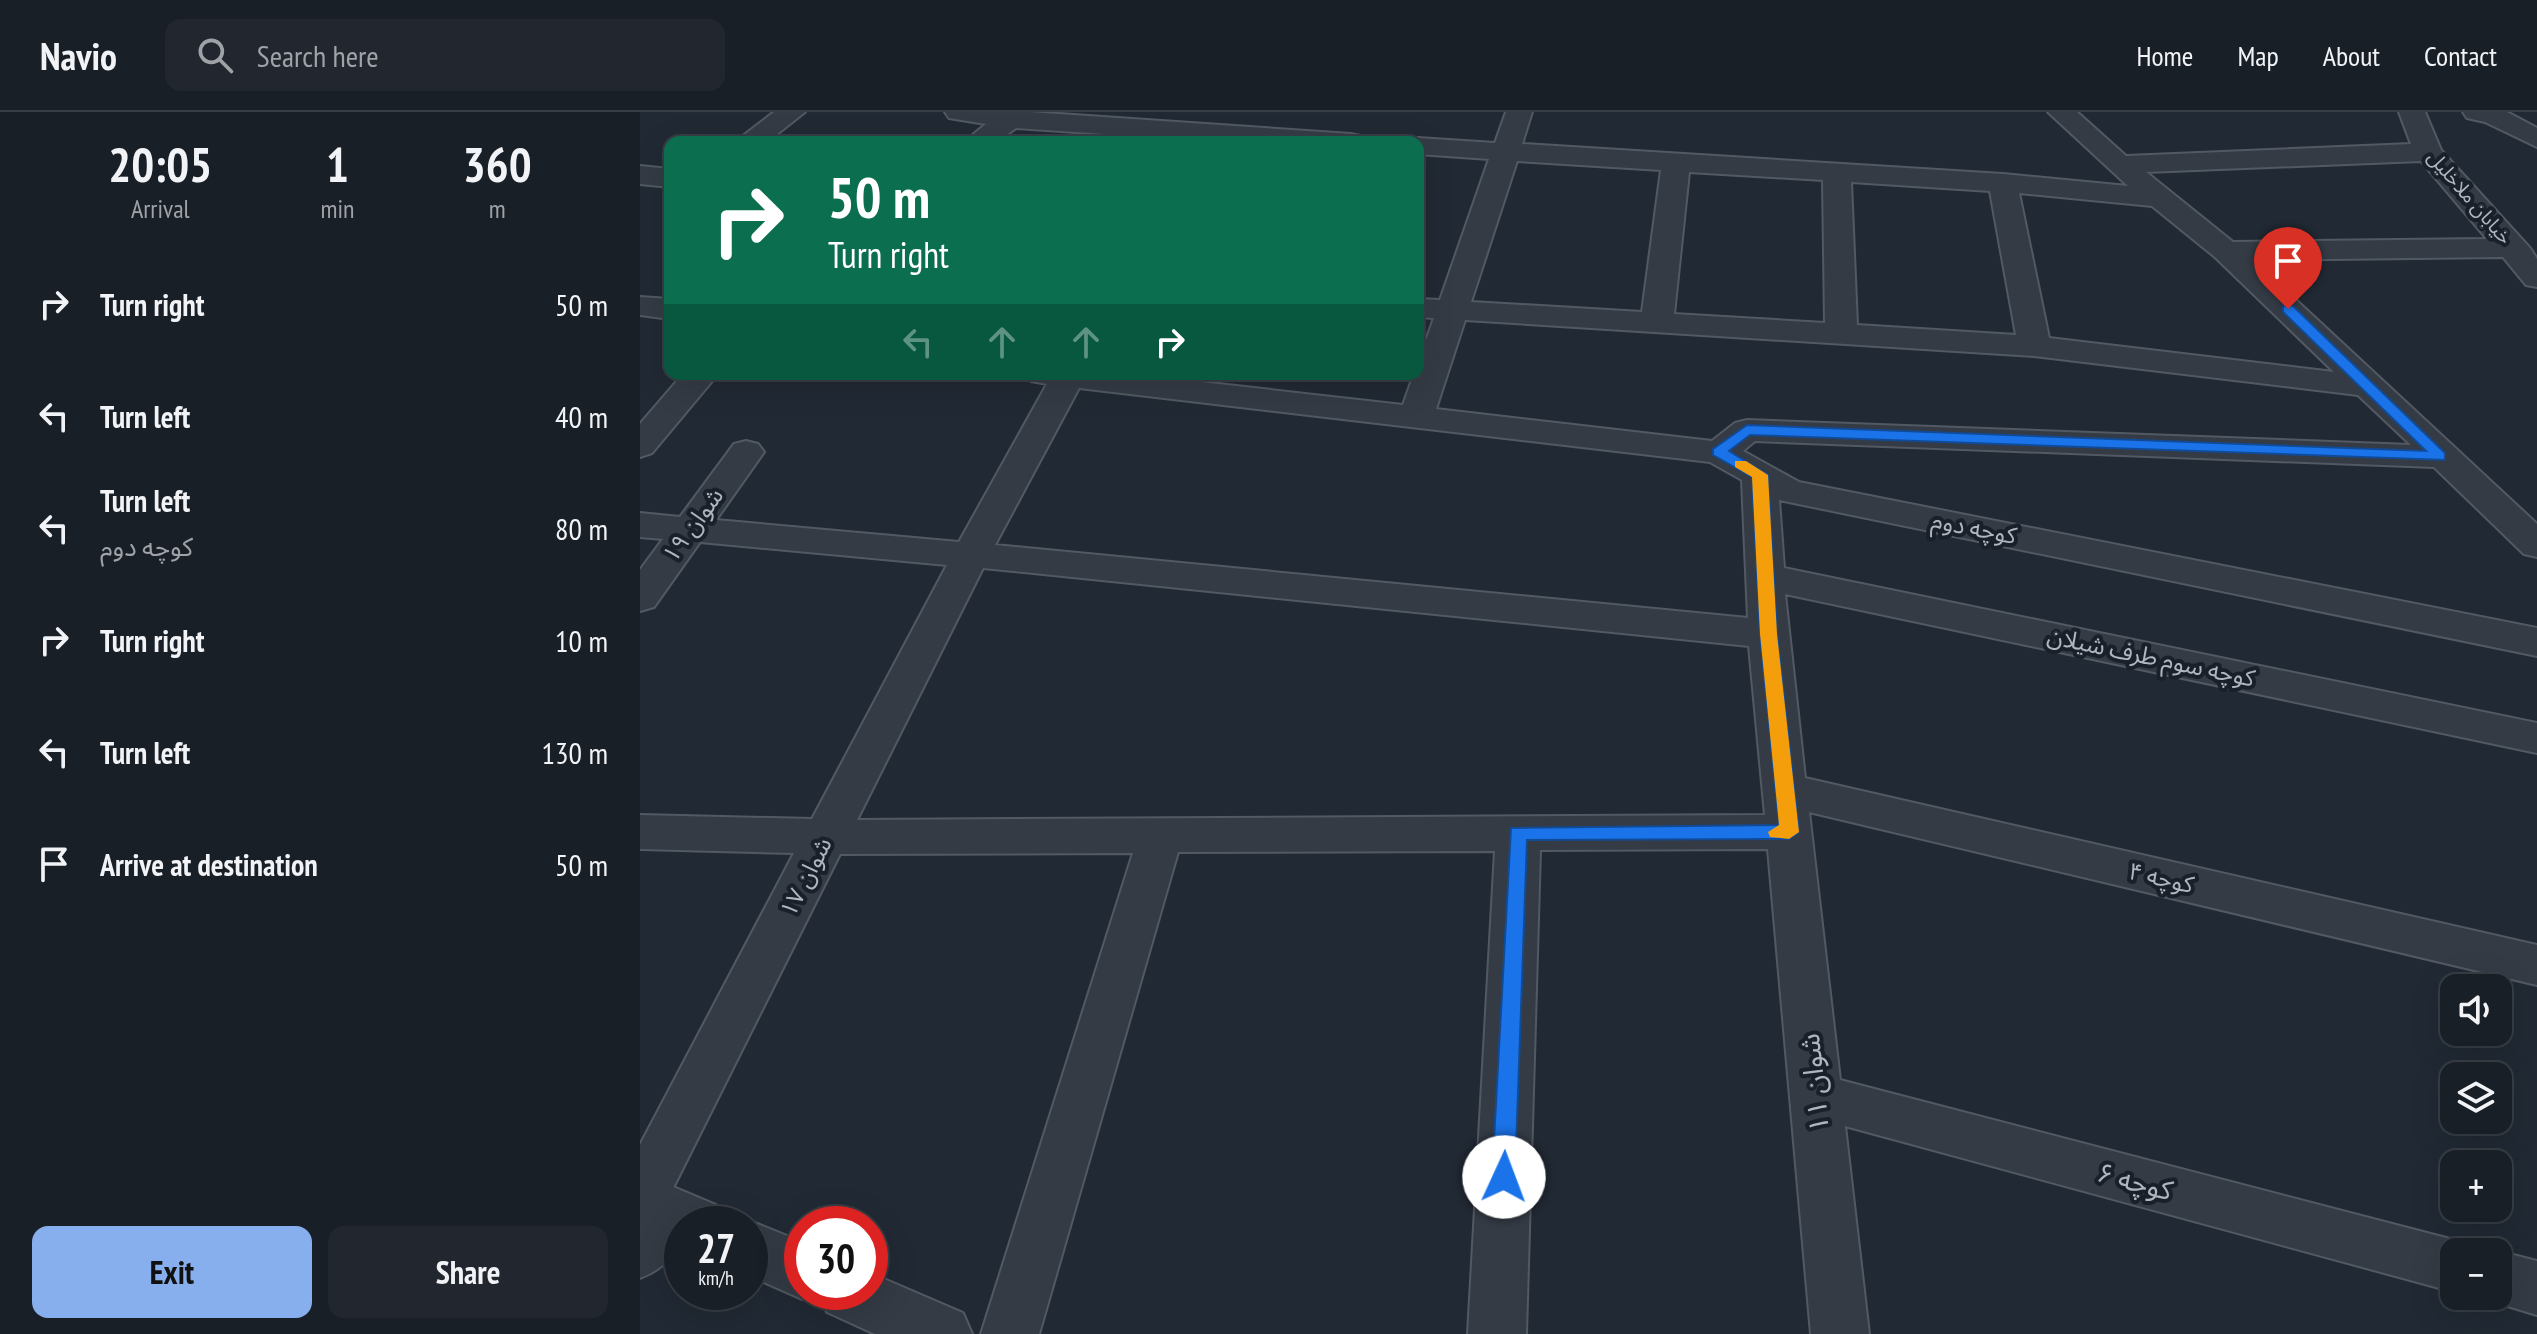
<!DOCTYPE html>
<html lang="en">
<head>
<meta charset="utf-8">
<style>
  :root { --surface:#191f27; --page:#22272f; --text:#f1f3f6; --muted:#9fa2a7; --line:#373d44; --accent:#88afed }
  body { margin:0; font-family:"PT Sans Narrow","Noto Sans Arabic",sans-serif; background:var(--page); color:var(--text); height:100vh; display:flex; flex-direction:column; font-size:30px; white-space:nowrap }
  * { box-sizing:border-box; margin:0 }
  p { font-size:26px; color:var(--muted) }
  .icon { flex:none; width:44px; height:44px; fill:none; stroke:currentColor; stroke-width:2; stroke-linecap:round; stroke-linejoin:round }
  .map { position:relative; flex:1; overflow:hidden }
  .details { display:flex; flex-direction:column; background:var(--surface); width:640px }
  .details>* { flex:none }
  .guide { position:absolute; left:24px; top:24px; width:760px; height:244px; border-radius:16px; box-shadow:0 8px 32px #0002,0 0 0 2px var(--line); background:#0b6e4f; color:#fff; overflow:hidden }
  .buttons { position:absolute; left:1800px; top:862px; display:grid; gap:16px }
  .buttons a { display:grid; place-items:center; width:72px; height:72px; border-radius:16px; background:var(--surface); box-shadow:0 8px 32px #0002,0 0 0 2px var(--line); font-size:40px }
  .speed { position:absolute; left:24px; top:1094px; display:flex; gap:16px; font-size:40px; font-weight:700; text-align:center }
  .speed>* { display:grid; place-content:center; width:104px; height:104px; border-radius:50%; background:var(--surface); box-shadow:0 8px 32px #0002,0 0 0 2px var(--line); line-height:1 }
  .speed small { font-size:20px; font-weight:400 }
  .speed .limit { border:12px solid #d22; background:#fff; color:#111 }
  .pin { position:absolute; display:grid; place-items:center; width:68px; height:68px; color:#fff; margin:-82px -34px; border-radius:50% 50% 50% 0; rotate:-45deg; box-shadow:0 0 8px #0007 }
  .pin .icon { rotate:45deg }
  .me { position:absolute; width:88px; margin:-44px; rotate:2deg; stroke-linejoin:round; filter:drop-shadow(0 0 6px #0008) }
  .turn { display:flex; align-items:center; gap:28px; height:168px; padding:0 32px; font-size:36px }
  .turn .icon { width:104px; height:104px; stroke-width:2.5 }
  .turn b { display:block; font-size:56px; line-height:68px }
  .lanes { display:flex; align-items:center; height:76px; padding:0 32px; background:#0003; justify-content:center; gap:40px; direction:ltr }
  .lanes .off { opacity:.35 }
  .eta { display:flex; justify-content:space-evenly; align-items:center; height:136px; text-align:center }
  .eta b { font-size:48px; font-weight:600; line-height:56px }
  .button { display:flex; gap:16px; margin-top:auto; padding:16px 32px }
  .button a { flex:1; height:92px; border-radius:16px; background:var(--accent); color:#111; font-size:32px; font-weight:600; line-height:92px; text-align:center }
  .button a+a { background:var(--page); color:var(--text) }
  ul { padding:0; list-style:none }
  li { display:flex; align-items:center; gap:24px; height:112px; padding:0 32px }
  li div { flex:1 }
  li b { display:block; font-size:30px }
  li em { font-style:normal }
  header { display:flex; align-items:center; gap:48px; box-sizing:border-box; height:112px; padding:0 40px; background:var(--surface); border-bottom:2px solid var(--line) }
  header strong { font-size:38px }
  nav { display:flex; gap:44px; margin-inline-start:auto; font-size:28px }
  .search { width:560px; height:72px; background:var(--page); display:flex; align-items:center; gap:20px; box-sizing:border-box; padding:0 28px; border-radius:16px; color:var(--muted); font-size:30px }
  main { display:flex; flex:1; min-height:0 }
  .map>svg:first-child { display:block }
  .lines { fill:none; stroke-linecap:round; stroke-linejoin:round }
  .minor-casing { stroke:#525962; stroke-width:4 }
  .tertiary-casing { stroke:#525962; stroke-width:4 }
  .minor { fill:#343b45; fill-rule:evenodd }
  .tertiary { fill:#343b45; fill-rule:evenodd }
  .route { fill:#1a73e8; stroke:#114b97; stroke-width:2 }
  .slow { fill:#f59e0b }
  .labels { text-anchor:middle; stroke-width:8; stroke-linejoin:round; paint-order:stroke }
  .far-street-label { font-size:20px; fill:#aeb6c1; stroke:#1a2029 }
  .street-label { font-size:24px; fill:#aeb6c1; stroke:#1a2029 }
  .near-street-label { font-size:28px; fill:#aeb6c1; stroke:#1a2029 }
</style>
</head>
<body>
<header>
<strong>Navio</strong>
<div class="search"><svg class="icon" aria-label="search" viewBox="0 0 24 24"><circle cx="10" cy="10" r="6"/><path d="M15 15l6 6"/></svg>Search here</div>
<nav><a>Home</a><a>Map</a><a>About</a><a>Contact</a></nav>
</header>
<main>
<section class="details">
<div class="eta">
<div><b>20:05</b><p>Arrival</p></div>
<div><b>1</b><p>min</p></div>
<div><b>360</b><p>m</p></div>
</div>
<ul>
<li><svg class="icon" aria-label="right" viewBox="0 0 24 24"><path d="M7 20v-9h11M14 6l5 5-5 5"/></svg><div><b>Turn right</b></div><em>50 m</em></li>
<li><svg class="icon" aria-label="left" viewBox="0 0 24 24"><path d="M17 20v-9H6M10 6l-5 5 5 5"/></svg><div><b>Turn left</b></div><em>40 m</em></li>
<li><svg class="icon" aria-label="left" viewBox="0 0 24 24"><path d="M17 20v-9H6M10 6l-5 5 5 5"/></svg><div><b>Turn left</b><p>کوچه دوم</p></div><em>80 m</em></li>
<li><svg class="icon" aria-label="right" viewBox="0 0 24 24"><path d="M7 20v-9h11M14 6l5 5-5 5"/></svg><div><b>Turn right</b></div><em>10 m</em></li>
<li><svg class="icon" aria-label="left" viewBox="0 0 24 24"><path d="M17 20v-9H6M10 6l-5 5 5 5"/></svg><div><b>Turn left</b></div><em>130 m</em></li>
<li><svg class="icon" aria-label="arrive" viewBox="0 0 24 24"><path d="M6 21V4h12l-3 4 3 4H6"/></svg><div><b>Arrive at destination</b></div><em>50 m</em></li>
</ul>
<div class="button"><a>Exit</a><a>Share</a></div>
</section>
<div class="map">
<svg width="1897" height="1222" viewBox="0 0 1897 1222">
  <rect width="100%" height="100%" fill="#212934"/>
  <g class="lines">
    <defs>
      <path id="minor" d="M134 0H165L127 30H95Z
        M305 0H390L711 22 721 24 725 30H584L376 16 356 30H324L346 12 309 6Z
        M866 0H892L882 32 1363 62 1488 74 1408 0H1437L1486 44 1771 32 1759 0H1785L1801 38 1890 136 1897 147V175L1886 173 1863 145 1613 148 1897 412V445L1884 442 1794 355 1115 329 1103 339 1159 370 1897 516V544L1139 388 1144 456 1897 611V641L1145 482 1165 666 1897 833V873L1169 700 1200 968 1814 1128 1834 1135 1836 1140H1814V1180L1205 1014 1229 1222H1171L1128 737 900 738 886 1222H828L855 739 538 740 399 1222H341L493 741 200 742 33 1076 50 1083 58 1101 53 1112H42C42 1139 24 1157 0 1166V1033L154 741 0 737V703L172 707 307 453 60 430 14 495 0 499V458L23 427 0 425V401L40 405 94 332 106 329 118 332 124 340 76 408 319 430 407 272 391 269 386 262H490L763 293 774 262H778V251L794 206 778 205V187L800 188 849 47 778 42V30H767L778 26 855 31ZM877 49 1021 58 1002 200 831 190ZM1781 49 1847 127 1593 130 1506 60ZM1049 60 1183 68 1185 211 1034 202ZM1211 70 1350 79 1376 223 1217 213ZM1379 81 1512 94 1575 145 1694 260 1409 226ZM825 208 1394 244 1718 283 1771 333 1107 308 1095 311 1072 329 796 297ZM439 276 1070 350 1102 368 1108 506 355 433ZM343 456 1109 534 1125 703 217 708Z
        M1823 0H1867L1897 16V35L1845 10 1827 6Z
        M0 54 30 57V75L0 72Z
        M0 185 30 187V207L0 203Z
        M43 262H78L12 341 0 345V312Z
        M1858 1139 1897 1149V1203L1838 1185 1858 1184Z"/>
      <path id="tertiary" d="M0 1061 76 1093 85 1112H42V1133L0 1114Z
        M110 1109 162 1130V1180H230V1161L323 1201 332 1222H235L187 1200 179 1180 162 1187 110 1164V1112H102Z"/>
    </defs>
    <!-- minor casing -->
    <use href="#minor" class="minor-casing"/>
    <!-- tertiary casing -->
    <use href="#tertiary" class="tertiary-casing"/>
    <!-- minor -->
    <use href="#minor" class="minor"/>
    <!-- tertiary -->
    <use href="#tertiary" class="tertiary"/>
  </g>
  <!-- route -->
  <path class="route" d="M1643 194H1653L1805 341V348L1110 323 1089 339 1128 363 1137 522 1159 720 1149 727 887 728 875 1065 872 1073 864 1076 856 1073 852 1065 871 716 1139 713 1120 522 1112 365 1073 343V337L1107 313 1786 339 1643 200Z"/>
  <!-- slow -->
  <path class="slow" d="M1095 349H1106L1128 363 1137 522 1159 720 1149 727 1130 725 1128 720 1139 713 1120 522 1112 365 1095 355Z"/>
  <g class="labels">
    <!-- far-street labels -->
    <g class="far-street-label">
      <text transform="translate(1830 85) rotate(49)" y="7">خیابان ملاخلیل</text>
    </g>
    <!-- street labels -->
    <g class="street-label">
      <text transform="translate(53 413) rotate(-54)" y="8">شوان ۱۹</text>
      <text transform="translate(1334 416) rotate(11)" y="8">کوچه دوم</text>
      <text transform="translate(1511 545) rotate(12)" y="8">کوچه سوم طرف شیلان</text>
      <text transform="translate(166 765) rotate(-63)" y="8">شوان ۱۷</text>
      <text transform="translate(1521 766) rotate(13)" y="8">کوچه ۴</text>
    </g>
    <!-- near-street labels -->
    <g class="near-street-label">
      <text transform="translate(1174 971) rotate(-96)" y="10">شوان ۱۱</text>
      <text transform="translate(1495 1069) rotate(15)" y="10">کوچه ۶</text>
    </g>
  </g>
</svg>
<div class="buttons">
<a><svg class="icon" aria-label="sound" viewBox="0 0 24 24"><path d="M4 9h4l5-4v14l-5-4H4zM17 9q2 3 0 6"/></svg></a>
<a><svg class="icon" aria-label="layers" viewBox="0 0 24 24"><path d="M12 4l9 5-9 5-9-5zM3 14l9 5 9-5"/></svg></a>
<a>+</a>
<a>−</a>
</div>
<div class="speed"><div>27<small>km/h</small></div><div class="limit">30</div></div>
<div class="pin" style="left:1648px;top:197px;background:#d93025"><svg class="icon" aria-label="arrive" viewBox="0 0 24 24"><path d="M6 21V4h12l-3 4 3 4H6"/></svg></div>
<svg class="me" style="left:864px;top:1065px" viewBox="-20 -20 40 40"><circle r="19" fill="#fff"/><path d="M0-13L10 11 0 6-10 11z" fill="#1a73e8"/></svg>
<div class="guide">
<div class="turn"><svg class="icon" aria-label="right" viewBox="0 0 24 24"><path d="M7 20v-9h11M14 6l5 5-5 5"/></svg><div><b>50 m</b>Turn right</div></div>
<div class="lanes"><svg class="icon off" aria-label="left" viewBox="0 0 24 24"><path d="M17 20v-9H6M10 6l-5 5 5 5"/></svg><svg class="icon off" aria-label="ahead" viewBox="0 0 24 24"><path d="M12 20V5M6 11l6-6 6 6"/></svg><svg class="icon off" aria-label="ahead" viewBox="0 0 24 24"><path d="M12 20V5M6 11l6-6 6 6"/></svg><svg class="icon" aria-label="right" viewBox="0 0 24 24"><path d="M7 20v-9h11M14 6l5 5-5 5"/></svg></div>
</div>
</div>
</main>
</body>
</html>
